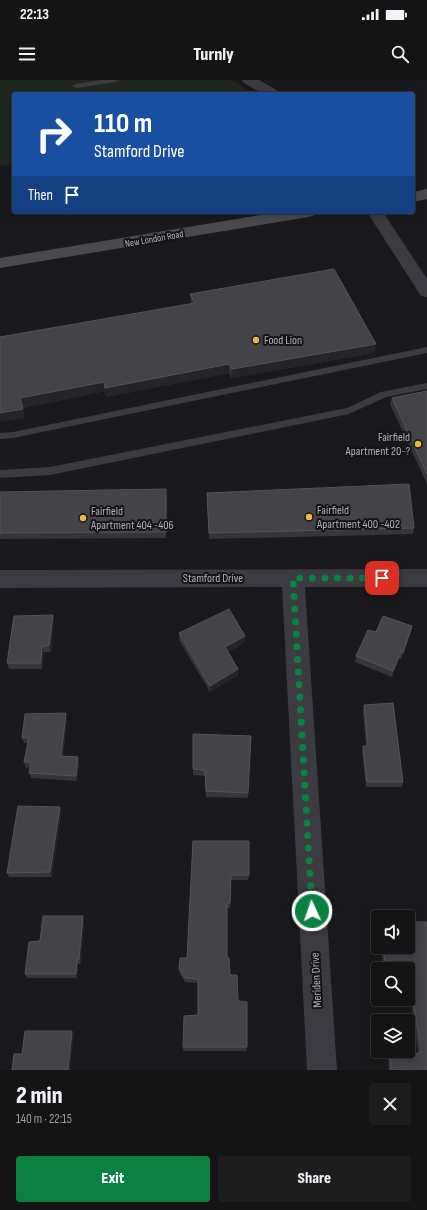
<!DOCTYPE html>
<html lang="en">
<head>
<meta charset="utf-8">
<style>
  :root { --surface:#141415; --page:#1d1d1e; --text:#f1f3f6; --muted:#9d9ea0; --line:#333334; --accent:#0b8043 }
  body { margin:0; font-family:"Sofia Sans Condensed",sans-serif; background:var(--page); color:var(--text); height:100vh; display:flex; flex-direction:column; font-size:15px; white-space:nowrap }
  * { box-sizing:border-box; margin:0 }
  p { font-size:13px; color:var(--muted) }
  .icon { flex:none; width:22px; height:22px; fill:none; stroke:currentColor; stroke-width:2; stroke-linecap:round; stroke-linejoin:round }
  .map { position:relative; height:990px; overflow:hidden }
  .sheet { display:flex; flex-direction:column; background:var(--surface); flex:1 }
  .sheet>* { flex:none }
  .top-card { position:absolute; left:12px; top:12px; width:403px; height:122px; border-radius:4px; box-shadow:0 2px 10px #0003,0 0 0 1px var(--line); background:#1a4fa0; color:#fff; overflow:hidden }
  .tools { position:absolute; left:371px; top:830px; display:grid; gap:8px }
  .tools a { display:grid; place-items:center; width:44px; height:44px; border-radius:4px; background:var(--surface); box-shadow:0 2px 10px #0003,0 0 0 1px var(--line); font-size:20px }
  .pin { position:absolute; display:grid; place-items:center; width:34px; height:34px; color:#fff; margin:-17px; border-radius:8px; box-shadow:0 2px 6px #0006 }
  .me { position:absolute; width:44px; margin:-22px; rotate:357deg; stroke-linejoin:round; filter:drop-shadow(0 0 3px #0008) }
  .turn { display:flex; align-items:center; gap:14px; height:84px; padding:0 16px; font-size:18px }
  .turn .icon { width:52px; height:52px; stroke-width:2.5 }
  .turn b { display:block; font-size:28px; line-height:34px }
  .then { display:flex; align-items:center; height:38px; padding:0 16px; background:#0003; gap:8px; font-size:15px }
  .round { display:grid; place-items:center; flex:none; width:42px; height:42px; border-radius:4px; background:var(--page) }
  .headline { display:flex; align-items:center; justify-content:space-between; height:68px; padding:0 16px }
  h1 { font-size:24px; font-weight:800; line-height:30px }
  .action { display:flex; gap:8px; margin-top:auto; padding:8px 16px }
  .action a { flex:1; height:46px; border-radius:4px; background:var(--accent); color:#fff; font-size:16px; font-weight:800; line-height:46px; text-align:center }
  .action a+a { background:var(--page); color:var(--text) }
  .status { display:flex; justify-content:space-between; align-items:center; height:28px; padding:0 20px; background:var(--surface); direction:ltr }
  .status svg { height:11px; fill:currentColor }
  header { display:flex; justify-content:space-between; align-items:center; height:52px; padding:0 16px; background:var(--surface); font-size:18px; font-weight:800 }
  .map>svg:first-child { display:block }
  .green { fill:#202721 }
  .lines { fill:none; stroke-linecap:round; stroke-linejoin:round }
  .lane { fill:#3b3b41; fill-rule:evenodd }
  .street { fill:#3b3b41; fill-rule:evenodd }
  .secondary { fill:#494a50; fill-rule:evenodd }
  .wall { fill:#36363a }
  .shaded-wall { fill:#252528 }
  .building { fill:#434348; stroke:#53545a }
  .route { stroke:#0b8043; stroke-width:7; stroke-dasharray:0 12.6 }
  .poi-dot { fill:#ebb942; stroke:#151517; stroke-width:1.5 }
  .labels { text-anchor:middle; stroke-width:4; stroke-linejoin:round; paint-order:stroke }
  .far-street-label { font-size:10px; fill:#adb0bb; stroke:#151517 }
  .poi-label { font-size:12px; fill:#adb0bb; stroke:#151517; text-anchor:start }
  .street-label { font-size:12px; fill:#adb0bb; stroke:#151517 }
</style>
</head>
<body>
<div class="status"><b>22:13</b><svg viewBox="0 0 49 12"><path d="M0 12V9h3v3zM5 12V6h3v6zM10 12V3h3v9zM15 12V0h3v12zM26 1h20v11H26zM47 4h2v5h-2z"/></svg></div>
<header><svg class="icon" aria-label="menu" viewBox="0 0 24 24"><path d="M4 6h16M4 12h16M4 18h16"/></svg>Turnly<svg class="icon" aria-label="search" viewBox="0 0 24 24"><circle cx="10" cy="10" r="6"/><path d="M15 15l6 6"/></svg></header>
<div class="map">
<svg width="427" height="990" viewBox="0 0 427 990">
  <rect width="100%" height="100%" fill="#1a1a1c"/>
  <!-- green -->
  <path class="green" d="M0 0H231L254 14H14V85L0 86Z"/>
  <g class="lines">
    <!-- lane -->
    <path class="lane" d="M101 0H119L115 2 76 8 72 6 76 4Z
      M427 267V273L13 358 0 359V353L13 352Z
      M427 303V309L386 317 349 334 50 395 0 398V390L50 387 347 328 381 312Z"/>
    <!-- street -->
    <path class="street" d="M242 0H259L278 11 280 14H263L244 3Z
      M367 132H383L427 199V217L421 216Z
      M427 489V507H305L337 990H307L282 507 0 508V490Z"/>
    <!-- secondary -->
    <path class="secondary" d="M427 109V119L413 122V112Z
      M279 132H317L315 135 309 137 0 188V178Z"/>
  </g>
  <!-- wall -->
  <path class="wall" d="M190 214 375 273 231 298 229 293 106 317 105 311 23 328 25 338 0 257 191 224Z
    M427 311V404L390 324 392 318Z
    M166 409V458L0 459V412Z
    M207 420 414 448 413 454 209 459Z
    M53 535 54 541 51 572H44L42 589H9L7 583Z
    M412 546 411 552 401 579 399 578 392 597 355 582 356 576 376 552Z
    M179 553 245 562 228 572 238 589V595L210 612 179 560Z
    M364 625 403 702 402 707H366L362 671 363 666H366L363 631Z
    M67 639 63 677 79 683 77 701 31 698 29 693 30 687 26 688 24 682 28 663H24L22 658Z
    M193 654 251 656 248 718 206 717 205 696 193 695Z
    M60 727 61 732 52 797H9L7 793Z
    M193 761 249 795 248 800H231L230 828H227V878L230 895 238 921 247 967 246 971H183V967L198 935V903L185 902 180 893 179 889 187 878Z
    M84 841 81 884H78L77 898H27L25 894 40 861Z
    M381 867H408L427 990H389L388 978 390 974 418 973 410 915H408V889H402L401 886H383Z"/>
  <!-- shaded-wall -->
  <path class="shaded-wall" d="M66 132H88V133L67 136Z
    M376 264 375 273 231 298 232 289Z
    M229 284V293L106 317 105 308Z
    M104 302 105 311 22 328 20 318Z
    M23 329 25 338 0 342V333Z
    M166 409 167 416 166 458Z
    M53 535 54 541 51 572 49 566Z
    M412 546 411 552 401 579Z
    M245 556V562L225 573V567Z
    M42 566 44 572 42 589 41 583Z
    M401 572 399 578 392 597 393 591Z
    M238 589V595L210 612V606Z
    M66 633 67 639 62 682 61 676Z
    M78 677 79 683 77 701 76 696Z
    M60 727 61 732 52 797 50 792Z
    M83 836 84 841 81 884 79 880Z
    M77 880 78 884 77 898 76 894Z
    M72 951 74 954 70 990H68Z"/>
  <!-- building -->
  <path class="building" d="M334 189 376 264 232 289 229 284 105 308 104 302 20 318 23 329 0 333V257L195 223 190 214Z
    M427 311V394L392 318Z
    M409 404 414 448 209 453 207 413Z
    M166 409V452L0 453V412Z
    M229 529 245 556 225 567 238 589 210 606 179 553Z
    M53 535 49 566H42L41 583H7L14 536Z
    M383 536 412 546 403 573 401 572 393 591 356 576 368 550 376 552Z
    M393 623 403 702H367L363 666H368L364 625Z
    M66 633 61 676 78 677 76 696 29 693 31 682H24L29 657 22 658 25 634Z
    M193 654 251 656 248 713 206 711 205 690 193 689Z
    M18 726 60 727 50 792 7 793Z
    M193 761H249V795H231L230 823H227V878H229L230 895H237L238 921 247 922V967H183L184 936 198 935V899L185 898 179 889 180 878H187Z
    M43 836H83L79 880H77L76 894H25L29 862 40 861Z
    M408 842H427V990H391L390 974 421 973 412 911H408V889H404L403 882H385L383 867H408Z
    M25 951H72L68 990H12L14 974H22Z"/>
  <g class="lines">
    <!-- route -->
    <path class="route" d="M312 831 293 498H382"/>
  </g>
  <!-- markers -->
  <g class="poi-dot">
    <circle cx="256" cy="260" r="4"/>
    <circle cx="418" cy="364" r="4"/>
    <circle cx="309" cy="437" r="4"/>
    <circle cx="83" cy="438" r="4"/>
  </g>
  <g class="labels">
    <!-- far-street labels -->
    <g class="far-street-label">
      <text transform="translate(154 158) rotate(-10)" y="4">New London Road</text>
    </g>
    <!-- poi labels -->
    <g class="poi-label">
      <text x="264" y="264">Food Lion</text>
      <text x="410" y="361" text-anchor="end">Fairfield<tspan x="410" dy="14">Apartment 20-?</tspan></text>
      <text x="317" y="434">Fairfield<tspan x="317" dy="14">Apartment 400 -402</tspan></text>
      <text x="91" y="435">Fairfield<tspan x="91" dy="14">Apartment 404 -406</tspan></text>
    </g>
    <!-- street labels -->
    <g class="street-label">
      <text x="213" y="502">Stamford Drive</text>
      <text transform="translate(316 900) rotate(-93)" y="4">Meriden Drive</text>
    </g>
  </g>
</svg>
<div class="tools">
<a><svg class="icon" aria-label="sound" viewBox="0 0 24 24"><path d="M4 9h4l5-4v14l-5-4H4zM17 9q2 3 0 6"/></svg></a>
<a><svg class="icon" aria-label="search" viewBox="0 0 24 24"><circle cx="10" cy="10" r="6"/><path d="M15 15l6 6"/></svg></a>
<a><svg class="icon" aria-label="layers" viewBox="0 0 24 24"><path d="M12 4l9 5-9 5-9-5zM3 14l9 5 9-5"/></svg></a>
</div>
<div class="pin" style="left:382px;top:498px;background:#d93025"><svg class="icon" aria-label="arrive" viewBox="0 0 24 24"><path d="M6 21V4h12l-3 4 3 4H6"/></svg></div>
<svg class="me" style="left:312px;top:831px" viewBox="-20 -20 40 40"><circle r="17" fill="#0b8043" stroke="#fff" stroke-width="3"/><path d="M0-11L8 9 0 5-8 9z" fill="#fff"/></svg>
<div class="top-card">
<div class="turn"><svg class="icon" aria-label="right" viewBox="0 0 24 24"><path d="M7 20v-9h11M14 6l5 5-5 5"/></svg><div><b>110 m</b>Stamford Drive</div></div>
<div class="then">Then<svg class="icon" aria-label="arrive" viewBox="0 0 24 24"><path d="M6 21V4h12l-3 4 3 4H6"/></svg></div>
</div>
</div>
<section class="sheet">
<div class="headline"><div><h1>2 min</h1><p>140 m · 22:15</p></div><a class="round"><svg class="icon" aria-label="close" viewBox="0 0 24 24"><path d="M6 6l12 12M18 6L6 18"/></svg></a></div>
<div class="action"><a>Exit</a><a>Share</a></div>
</section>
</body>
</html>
